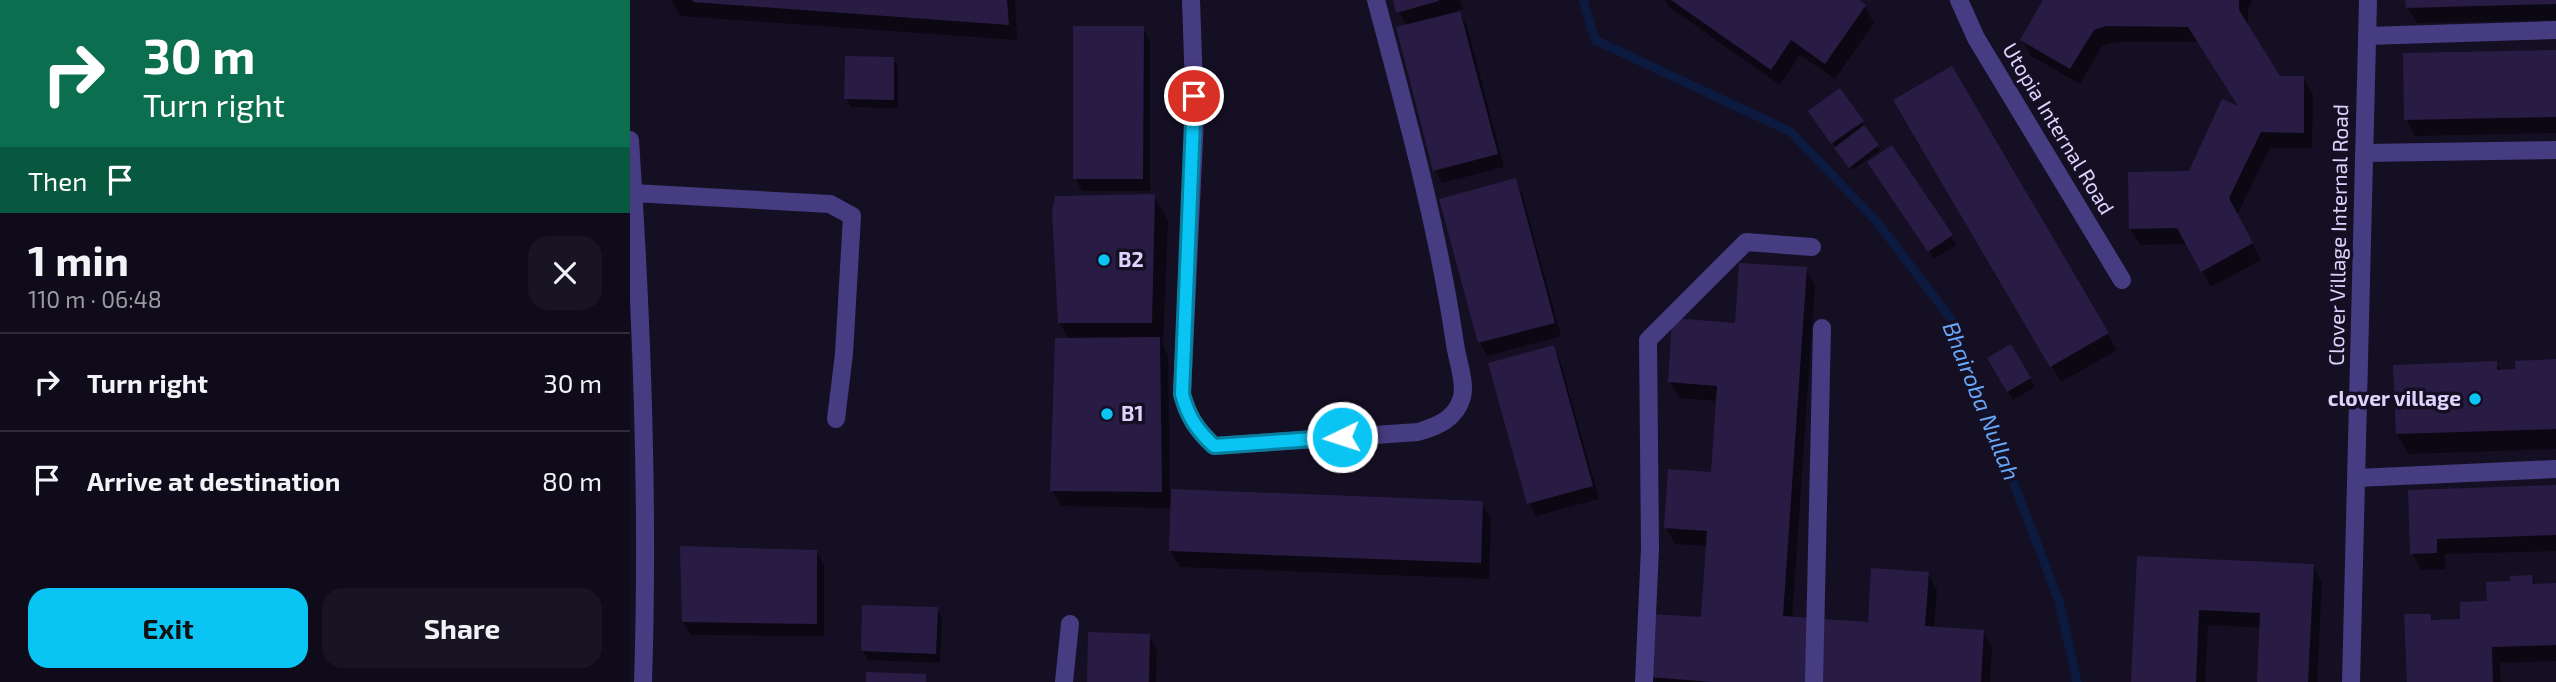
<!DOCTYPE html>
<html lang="en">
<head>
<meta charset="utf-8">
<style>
  :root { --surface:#100b1b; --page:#191424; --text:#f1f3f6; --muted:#9c9ba3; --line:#302b3a; --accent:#0ac5f3 }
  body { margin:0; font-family:"Exo 2",sans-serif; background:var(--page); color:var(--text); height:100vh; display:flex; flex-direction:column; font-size:26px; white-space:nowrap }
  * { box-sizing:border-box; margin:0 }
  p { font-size:23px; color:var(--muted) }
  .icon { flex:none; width:38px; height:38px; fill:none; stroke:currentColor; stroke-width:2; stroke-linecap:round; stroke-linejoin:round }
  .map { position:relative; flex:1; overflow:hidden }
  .side { display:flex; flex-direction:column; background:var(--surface); width:630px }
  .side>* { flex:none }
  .top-card { background:#0b6e4f; color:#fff; overflow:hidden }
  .pin { position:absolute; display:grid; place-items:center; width:60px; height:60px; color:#fff; margin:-30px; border:4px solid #fff; border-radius:50%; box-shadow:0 2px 7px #0007 }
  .me { position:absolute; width:77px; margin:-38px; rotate:266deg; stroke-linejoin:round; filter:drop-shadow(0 0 5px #0008) }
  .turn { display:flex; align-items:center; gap:24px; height:147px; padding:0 28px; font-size:32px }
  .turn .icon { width:91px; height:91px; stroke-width:2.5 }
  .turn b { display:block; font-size:49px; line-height:60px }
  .then { display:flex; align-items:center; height:66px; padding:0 28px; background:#0003; gap:14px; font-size:26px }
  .round { display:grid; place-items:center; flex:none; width:74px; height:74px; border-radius:21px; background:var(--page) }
  .head { display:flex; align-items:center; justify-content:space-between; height:119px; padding:0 28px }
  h1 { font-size:42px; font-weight:700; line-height:52px }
  .cta { display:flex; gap:14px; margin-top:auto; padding:14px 28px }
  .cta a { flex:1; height:80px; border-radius:21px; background:var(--accent); color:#111; font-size:28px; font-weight:700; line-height:80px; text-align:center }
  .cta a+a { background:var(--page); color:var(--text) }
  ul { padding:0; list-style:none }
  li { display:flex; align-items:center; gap:21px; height:98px; padding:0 28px; border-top:2px solid var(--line) }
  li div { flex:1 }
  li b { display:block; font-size:26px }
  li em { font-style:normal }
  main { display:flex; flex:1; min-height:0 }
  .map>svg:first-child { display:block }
  .shadow { fill:#0007 }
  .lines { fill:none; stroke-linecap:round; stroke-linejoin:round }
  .stream { stroke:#0c1a40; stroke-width:9 }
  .building { fill:#281c44 }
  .street { stroke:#463c81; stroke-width:18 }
  .route-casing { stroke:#06809e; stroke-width:18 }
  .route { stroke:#0ac5f3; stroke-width:12 }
  .poi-dot { fill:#0ac5f3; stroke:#150f24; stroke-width:2.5 }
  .labels { text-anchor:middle; stroke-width:7; stroke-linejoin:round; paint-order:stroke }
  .street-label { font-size:21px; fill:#ddd4fd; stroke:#150f24 }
  .poi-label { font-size:21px; font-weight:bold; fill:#ddd4fd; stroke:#150f24; text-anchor:start }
  .water-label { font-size:23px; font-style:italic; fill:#67a7f9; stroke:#150f24 }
</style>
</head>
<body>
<main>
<section class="side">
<div class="top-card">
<div class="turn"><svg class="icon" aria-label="right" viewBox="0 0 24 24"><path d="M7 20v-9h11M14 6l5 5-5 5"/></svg><div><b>30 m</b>Turn right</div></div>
<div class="then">Then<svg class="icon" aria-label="arrive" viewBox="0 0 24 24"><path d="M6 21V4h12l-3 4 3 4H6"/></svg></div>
</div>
<div class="head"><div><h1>1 min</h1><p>110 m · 06:48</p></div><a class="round"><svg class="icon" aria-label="close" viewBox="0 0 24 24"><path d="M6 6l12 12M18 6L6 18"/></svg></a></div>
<ul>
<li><svg class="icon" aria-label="right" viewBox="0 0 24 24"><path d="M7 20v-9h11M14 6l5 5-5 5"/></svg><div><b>Turn right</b></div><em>30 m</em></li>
<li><svg class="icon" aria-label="arrive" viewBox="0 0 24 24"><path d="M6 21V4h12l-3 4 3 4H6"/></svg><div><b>Arrive at destination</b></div><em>80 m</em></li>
</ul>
<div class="cta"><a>Exit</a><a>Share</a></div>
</section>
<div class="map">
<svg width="1926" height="682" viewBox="0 0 1926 682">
  <rect width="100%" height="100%" fill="#150f24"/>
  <!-- shadow -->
  <path class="shadow" d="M41 0H385L387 40 50 16Z
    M764 0H830L833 9 828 10 837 26 874 167 812 183 805 170 776 26Z
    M1035 0H1225L1235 7 1244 23 1205 79 1170 55 1150 85 1039 7Z
    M1415 0H1622L1618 9V27L1649 78H1673L1683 94 1682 148H1640L1607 215 1631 260 1581 287 1558 244 1510 245 1500 228 1560 173 1611 110 1569 42H1486L1472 46 1450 84 1401 56 1392 40Z
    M1777 0H1926V20L1787 23 1777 7Z
    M513 28 520 41V191H452L445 178Z
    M1926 52V133L1785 136 1776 119Z
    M263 59 268 67V108L221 107 216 98Z
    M1322 68 1487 350 1431 382 1265 101Z
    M1185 120 1232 122 1250 150 1223 170Z
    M1244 171 1321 236 1326 245 1304 259Z
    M885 180 892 193 931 336 857 356 850 343 811 200Z
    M524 196 538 220 533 346 538 355 540 491 852 503 861 519 859 579 550 567 540 551 542 508 431 506 422 490 439 339 429 322Z
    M1176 269 1185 285 1162 619 1239 624 1298 573 1307 590 1304 629 1353 632 1362 648 1360 682H1024L1021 676 1072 618 1077 546 1045 544 1036 528 1082 473 1087 401 1049 398 1040 382Z
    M923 347 930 360 969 499 906 516 899 503Z
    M1381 347 1405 387 1383 400 1359 359Z
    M1926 361V449L1779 454 1767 434 1866 363 1871 371Z
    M1926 487V551L1815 554V569L1791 570 1782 553 1780 492Z
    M186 551 194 564V636L61 635 53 622Z
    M1509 557 1683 566 1692 582 1687 682H1628L1631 628 1578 625 1575 682H1503Z
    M1901 577 1907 586 1926 585V661L1870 663 1871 682H1778L1800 615 1803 621 1832 620 1882 583Z
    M307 609 312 618 310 663 238 660 233 651Z
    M519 636 527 649 526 682H458Z"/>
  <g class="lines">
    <!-- stream -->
    <path class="stream" d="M953 0 965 40 1161 132 1248 223 1321 319 1429 601 1447 682"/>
  </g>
  <!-- building -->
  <path class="building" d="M63 0H377L379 25 62 2Z
    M763 0H809V1L766 13Z
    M1041 0H1229L1236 5 1195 64 1161 40 1141 70Z
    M1413 0H1609V10L1650 76H1674V133L1631 132 1599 198 1623 243 1571 272 1547 228 1499 229 1498 172 1559 171 1592 99 1608 106 1558 27 1476 26 1464 30 1440 69 1390 40Z
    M1775 0H1926V4L1776 8Z
    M830 11 868 154 803 171 766 27Z
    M443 26H514L513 179H443Z
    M1926 50V117L1774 120 1773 53Z
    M215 56 264 57V100L214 99Z
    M1322 66 1479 333 1420 367 1263 100Z
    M1210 88 1234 121 1201 144 1178 111Z
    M1234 125 1249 145 1219 168 1204 148Z
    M1262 145 1323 235 1298 252 1237 162Z
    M886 178 925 323 848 343 809 199Z
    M525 194 522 323H428L422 212 425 196Z
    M1109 263 1177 267 1153 616 1238 622 1241 568 1299 572 1295 626 1354 630 1351 682H1083L1019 677 1023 614 1071 617 1077 531 1034 528 1038 469 1081 472 1087 386 1038 382 1042 318 1105 323Z
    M530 337 532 492 420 491 425 338Z
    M1381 344 1401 378 1377 392 1357 358Z
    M924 345 963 486 897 504 858 363Z
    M1926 359V429L1766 434 1763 365 1867 361V370L1885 369V361Z
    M1926 485V535L1807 539V553L1780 554 1778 490Z
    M541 489 853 501 851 563 539 551Z
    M50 546 187 550V624L52 622Z
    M1507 556 1684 564 1678 682H1627L1630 613 1569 610 1566 682H1501Z
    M1902 575 1903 584 1926 583V645L1862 647 1863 682H1777L1774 614H1801V620L1830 619V602L1857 601 1856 582 1880 581V576Z
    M232 605 308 607 306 654 231 651Z
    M458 632 520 634 519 682H457Z
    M236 672 296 674V682H236Z"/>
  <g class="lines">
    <!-- street -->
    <path class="street" d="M561 0 565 118 552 394C558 417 567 430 584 446L788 432C808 426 826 419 832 397 836 383 827 359 825 344 808 228 776 113 746 0
      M1329 0 1346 38 1492 280
      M1737 36 1926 30
      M0 140C12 320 19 501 13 682
      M1734 153 1926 150
      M3 193 200 204 222 216 214 354 206 419
      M1726 478 1926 469
      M434 682 440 624
      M1014 682 1020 548 1018 340 1116 242 1182 247
      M1184 682 1192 328
      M1721 682 1738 0"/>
  </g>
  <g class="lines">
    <defs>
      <path id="route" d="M564 96 552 394C558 417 567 430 584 446L712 437"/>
    </defs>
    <!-- route casing -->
    <use href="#route" class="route-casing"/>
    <!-- route -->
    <use href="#route" class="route"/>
  </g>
  <!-- markers -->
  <g class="poi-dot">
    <circle cx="474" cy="260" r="7"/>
    <circle cx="1845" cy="399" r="7"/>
    <circle cx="477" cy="414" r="7"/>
  </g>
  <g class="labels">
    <!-- street labels -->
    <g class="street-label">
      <text transform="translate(1428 129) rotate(59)" y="7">Utopia Internal Road</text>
      <text transform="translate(1709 235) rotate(-89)" y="7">Clover Village Internal Road</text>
    </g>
    <!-- poi labels -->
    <g class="poi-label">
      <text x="488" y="267">B2</text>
      <text x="1831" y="406" text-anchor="end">clover village</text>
      <text x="491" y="421">B1</text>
    </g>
    <!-- water labels -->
    <g class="water-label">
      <text transform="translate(1351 401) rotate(68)" y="8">Bhairoba Nullah</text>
    </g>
  </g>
</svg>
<div class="pin" style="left:564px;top:96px;background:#d93025"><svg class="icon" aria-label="arrive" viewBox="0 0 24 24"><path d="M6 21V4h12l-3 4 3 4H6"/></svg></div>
<svg class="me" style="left:712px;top:437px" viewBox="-20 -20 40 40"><circle r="17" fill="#0ac5f3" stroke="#fff" stroke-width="3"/><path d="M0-11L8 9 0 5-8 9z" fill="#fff"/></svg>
</div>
</main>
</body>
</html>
